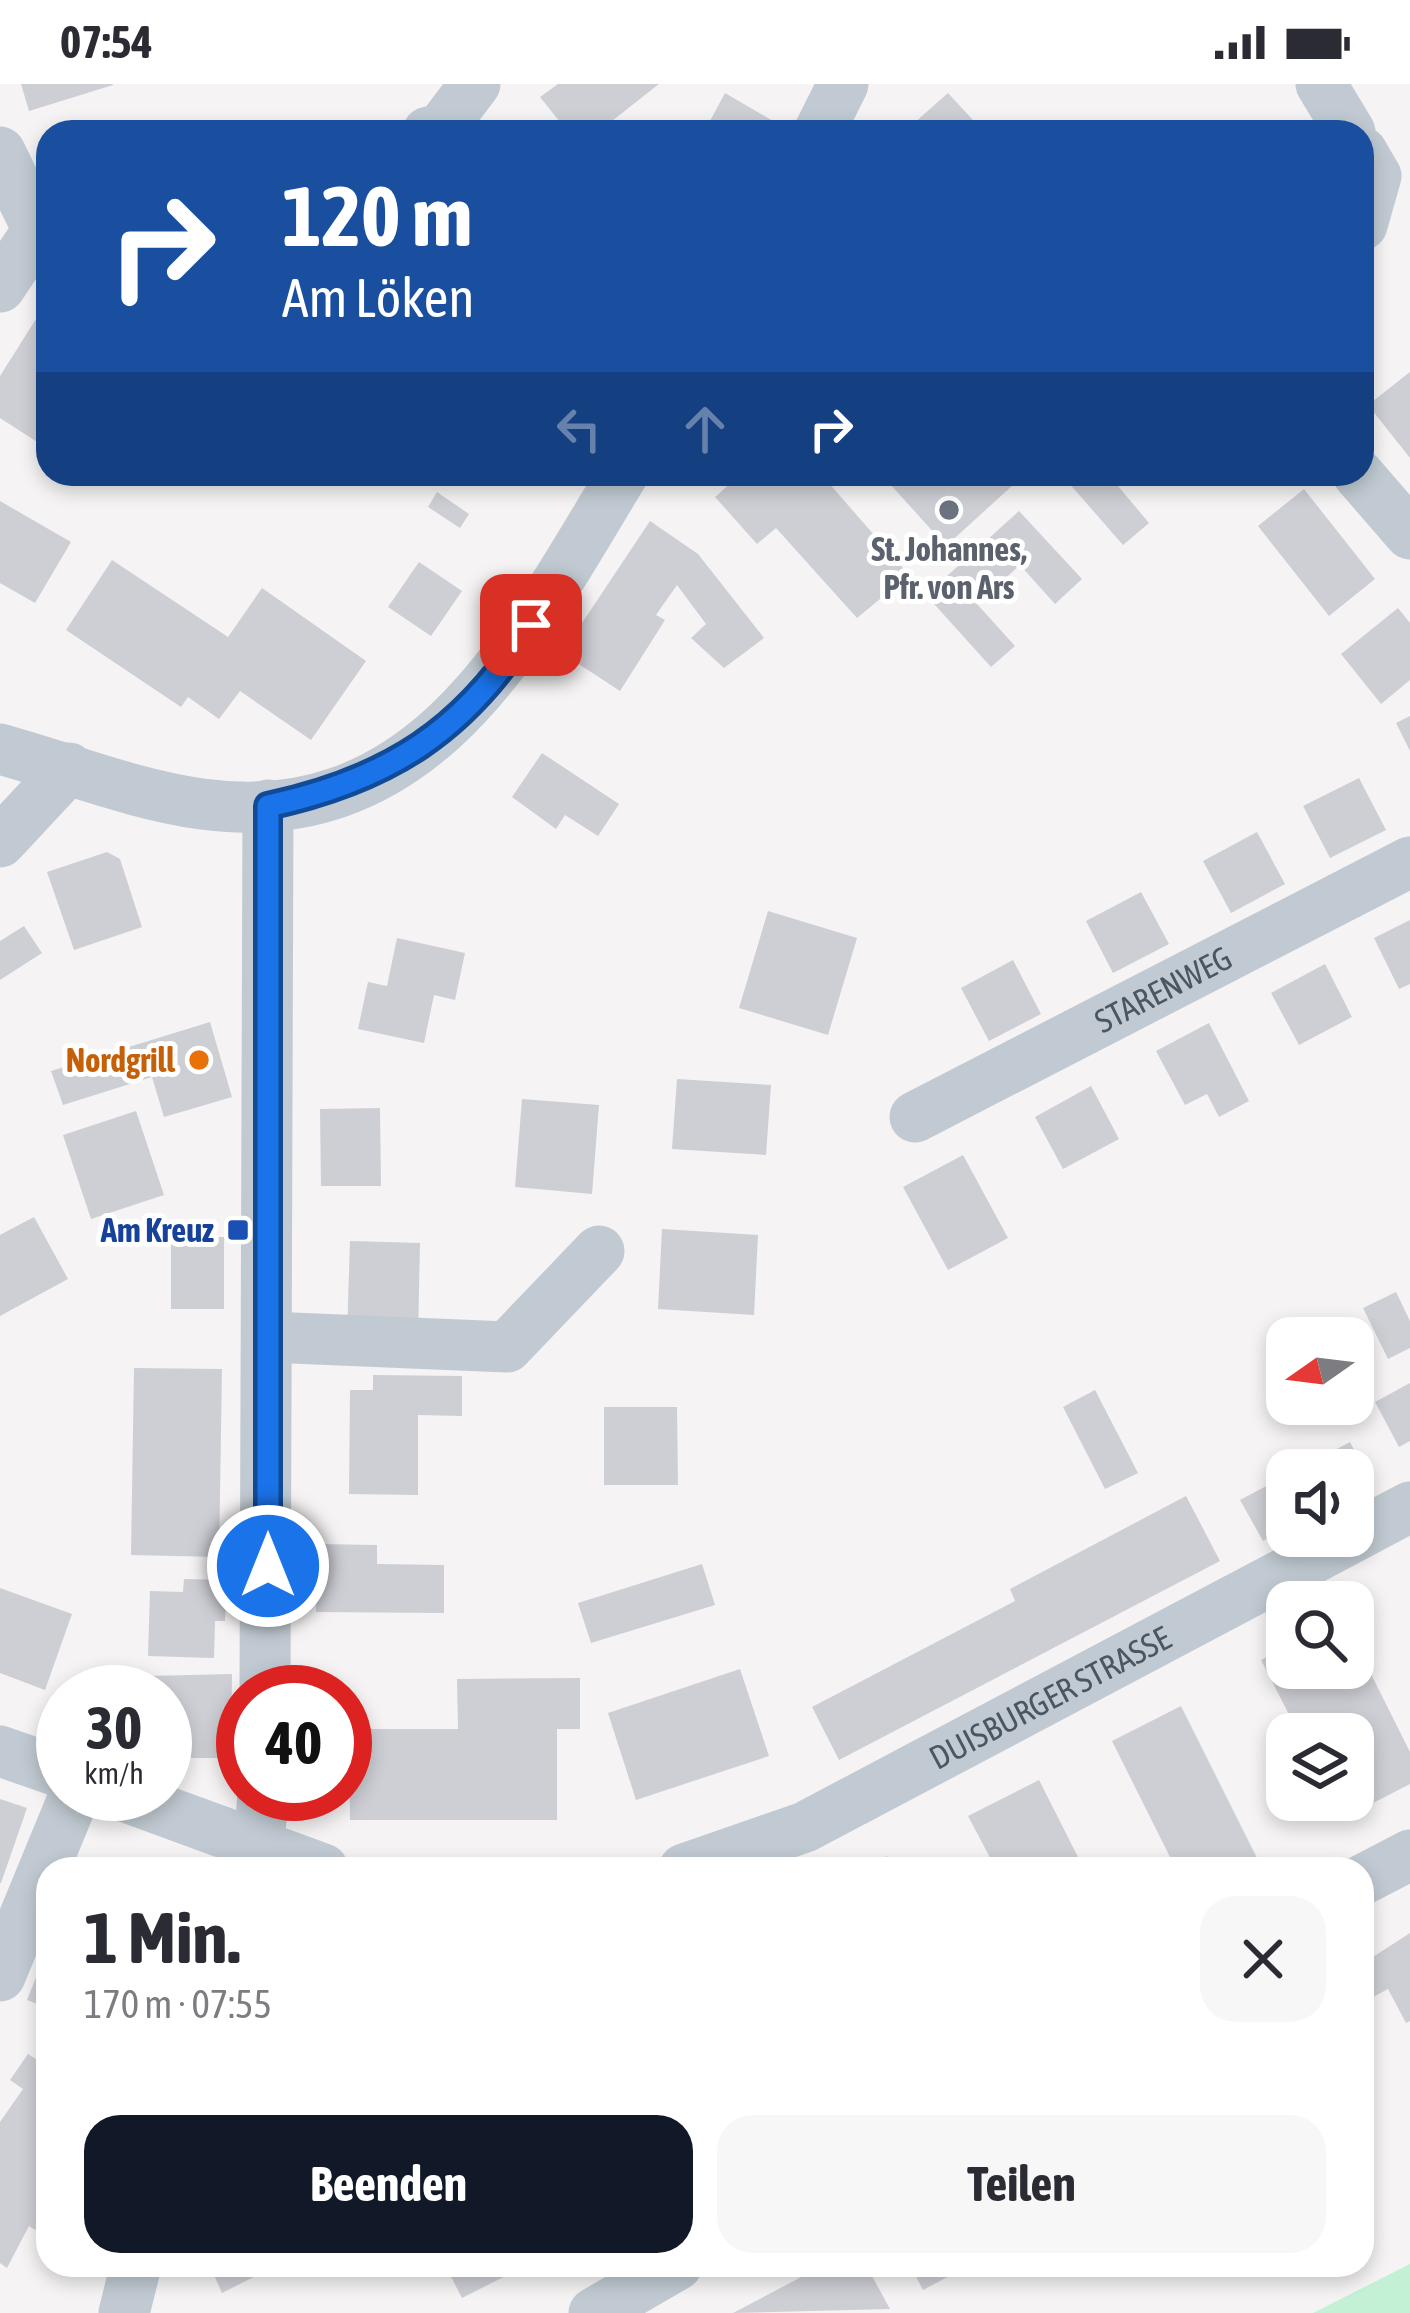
<!DOCTYPE html>
<html lang="de">
<head>
<meta charset="utf-8">
<style>
  :root { --surface:#fff; --page:#f7f7f7; --text:#2b2b33; --muted:#7c7c81; --accent:#111827 }
  body { margin:0; font-family:"Asap Condensed",sans-serif; background:var(--page); color:var(--text); height:100vh; display:flex; flex-direction:column; font-size:45px; white-space:nowrap }
  * { box-sizing:border-box; margin:0 }
  p { font-size:39px; color:var(--muted) }
  .icon { flex:none; width:66px; height:66px; fill:none; stroke:currentColor; stroke-width:2; stroke-linecap:round; stroke-linejoin:round }
  .map { position:relative; flex:1; overflow:hidden }
  .sheet { position:absolute; left:36px; top:1773px; width:1338px; height:420px; display:flex; flex-direction:column; background:var(--surface); border-radius:36px; box-shadow:0 6px 18px #0003 }
  .sheet>* { flex:none }
  .banner { position:absolute; left:36px; top:36px; width:1338px; height:366px; border-radius:36px; box-shadow:0 6px 18px #0003; background:#1a4fa0; color:#fff; overflow:hidden }
  .needle { width:78px; rotate:256deg }
  .controls { position:absolute; left:1266px; top:1233px; display:grid; gap:24px }
  .controls a { display:grid; place-items:center; width:108px; height:108px; border-radius:24px; background:var(--surface); box-shadow:0 6px 18px #0003; font-size:60px }
  .speed { position:absolute; left:36px; top:1581px; display:flex; gap:24px; font-size:60px; font-weight:700; text-align:center }
  .speed>* { display:grid; place-content:center; width:156px; height:156px; border-radius:50%; background:var(--surface); box-shadow:0 6px 18px #0003; line-height:1 }
  .speed small { font-size:30px; font-weight:400 }
  .speed .limit { border:18px solid #d22; background:#fff; color:#111 }
  .pin { position:absolute; display:grid; place-items:center; width:102px; height:102px; color:#fff; margin:-51px; border-radius:24px; box-shadow:0 6px 18px #0006 }
  .me { position:absolute; width:132px; margin:-66px; rotate:0deg; stroke-linejoin:round; filter:drop-shadow(0 0 9px #0008) }
  .turn { display:flex; align-items:center; gap:42px; height:252px; padding:0 48px; font-size:54px }
  .turn .icon { width:156px; height:156px; stroke-width:2.5 }
  .turn b { display:block; font-size:84px; line-height:102px }
  .lanes { display:flex; align-items:center; height:114px; padding:0 48px; background:#0003; justify-content:center; gap:60px; direction:ltr }
  .lanes .off { opacity:.35 }
  .round { display:grid; place-items:center; flex:none; width:126px; height:126px; border-radius:36px; background:var(--page) }
  .summary { display:flex; align-items:center; justify-content:space-between; height:204px; padding:0 48px }
  h1 { font-size:72px; font-weight:700; line-height:90px }
  .action { display:flex; gap:24px; margin-top:auto; padding:24px 48px }
  .action a { flex:1; height:138px; border-radius:36px; background:var(--accent); color:#fff; font-size:48px; font-weight:700; line-height:138px; text-align:center }
  .action a+a { background:var(--page); color:var(--text) }
  .status { display:flex; justify-content:space-between; align-items:center; height:84px; padding:0 60px; background:var(--surface); direction:ltr }
  .status svg { height:33px; fill:currentColor }
  .map>svg:first-child { display:block }
  .green { fill:#c3f1d5 }
  .building { fill:#cdcfd5 }
  .lines { fill:none; stroke-linecap:round; stroke-linejoin:round }
  .minor { stroke:#c1cad2; stroke-width:51 }
  .route-casing { stroke:#114b97; stroke-width:30 }
  .route { stroke:#1a73e8; stroke-width:21 }
  .worship-dot { fill:#6b7280; stroke:#fff; stroke-width:4.5 }
  .food-dot { fill:#e8710a; stroke:#fff; stroke-width:4.5 }
  .transit-dot { fill:#1a4fb4; stroke:#fff; stroke-width:4.5 }
  .labels { text-anchor:middle; stroke-width:10; stroke-linejoin:round; paint-order:stroke }
  .worship-label { font-size:33px; font-weight:bold; fill:#5b616d; stroke:#fff }
  .street-label { font-size:33px; fill:#4a5661; stroke:#fff }
  .food-label { font-size:33px; font-weight:bold; fill:#c56008; stroke:#fff; text-anchor:end }
  .transit-label { font-size:33px; font-weight:bold; fill:#164399; stroke:#fff; text-anchor:end }
</style>
</head>
<body>
<div class="status"><b>07:54</b><svg viewBox="0 0 49 12"><path d="M0 12V9h3v3zM5 12V6h3v6zM10 12V3h3v9zM15 12V0h3v12zM26 1h20v11H26zM47 4h2v5h-2z"/></svg></div>
<div class="map">
<svg width="1410" height="2229" viewBox="0 0 1410 2229">
  <rect width="100%" height="100%" fill="#f5f3f3"/>
  <!-- green -->
  <path class="green" d="M1410 2180V2229H1313Z"/>
  <!-- building -->
  <path class="building" d="M21 0H113V1L29 27Z
    M558 0H659L598 48H568L540 13Z
    M725 9 773 37 767 48H704Z
    M948 9 984 48H904Z
    M48 216V365L0 334V292Z
    M1410 288V374L1368 321Z
    M741 390H836L827 397 909 491 857 534 776 444 757 460 715 413Z
    M881 390H1025L946 462Z
    M1061 390H1120L1113 396 1149 439 1123 461Z
    M1304 405 1375 495 1329 532 1258 442Z
    M437 408 469 430 460 444 428 423Z
    M0 417 71 458 35 519 0 499Z
    M1019 427 1082 495 1055 520 1020 481 977 520 1015 562 991 583 926 511Z
    M650 437 698 470 764 554 724 584 691 554 706 540 677 501 656 531 665 536 620 607 562 569Z
    M112 476 228 553 262 504 366 577 311 656 240 607 219 635 188 613 181 623 66 546Z
    M419 478 462 507 431 552 388 523Z
    M1398 524 1410 539V596L1381 620 1341 570Z
    M1410 632V667L1396 639Z
    M542 669 619 720 598 752 565 731 556 745 512 713Z
    M1359 694 1386 746 1330 774 1303 722Z
    M1257 748 1285 800 1231 829 1203 777Z
    M107 768 120 775 142 843 74 866 47 788Z
    M1141 808 1169 860 1113 889 1086 837Z
    M768 827 857 854 828 951 739 924Z
    M1410 836V900L1399 905 1374 854Z
    M24 842 42 869 0 896V857Z
    M397 854 465 869 455 916 434 911 424 959 358 945 368 898 387 902Z
    M1013 876 1041 930 989 957 961 904Z
    M1325 880 1352 933 1299 961 1271 909Z
    M210 938 232 1013 164 1033 152 993 63 1021 51 987Z
    M1209 939 1249 1017 1219 1033 1207 1010 1185 1021 1156 967Z
    M677 995 771 1001 766 1071 672 1065Z
    M1091 1002 1119 1055 1063 1085 1035 1033Z
    M522 1015 599 1021 592 1110 515 1103Z
    M380 1024 381 1102H321L320 1025Z
    M136 1027 164 1111 91 1135 63 1051Z
    M963 1071 1008 1154 948 1186 903 1103Z
    M34 1133 68 1195 0 1232V1151Z
    M662 1145 758 1151 754 1231 658 1225Z
    M171 1153H224V1225H171Z
    M350 1157 420 1159 418 1253 347 1251Z
    M1396 1208 1410 1237V1264L1388 1275 1363 1224Z
    M134 1284 222 1285 219 1473 131 1471Z
    M373 1291 462 1292V1332L418 1331V1411L349 1410 350 1306H373Z
    M1410 1299V1357L1399 1363 1375 1318Z
    M1095 1306 1138 1389 1105 1405 1063 1323Z
    M604 1323H677L678 1401H604Z
    M1350 1358 1372 1400 1353 1410V1386H1297Z
    M1287 1391V1444L1263 1457 1240 1416Z
    M1186 1412 1220 1477 839 1676 812 1623 1015 1517 1010 1505Z
    M317 1460 377 1461V1480L444 1481V1529L316 1528Z
    M702 1480 715 1521 591 1559 578 1519Z
    M184 1495 227 1496 225 1537H215L214 1574 148 1572 150 1507 183 1508Z
    M0 1504 72 1530 45 1606 0 1589Z
    M1353 1554 1410 1668V1700L1342 1735 1332 1716H1353V1650H1299L1261 1576 1287 1563V1584H1353Z
    M740 1585 769 1672 636 1716 608 1629Z
    M232 1590 231 1658 218 1674H165V1608H148V1592Z
    M580 1594V1645H557V1736H350L349 1645H458L457 1595Z
    M1181 1622 1261 1782 1256 1785H1176L1112 1657Z
    M1039 1696 1079 1775 1084 1785H996L968 1732Z
    M0 1715 27 1724 1 1799H0Z
    M887 1772 894 1785H863Z
    M82 1775 106 1785H78Z
    M1410 1849V1937L1406 1939 1388 1905 1362 1919V1880Z
    M48 1863V1924L27 1916Z
    M42 1965 48 1969V2137L43 2134 35 2146 29 2142 7 2184 0 2179V2038L23 2005 10 1996 28 1970 36 1975Z
    M217 2181H277L222 2209 214 2191Z
    M445 2181H527L462 2214Z
    M824 2181H866L890 2225 733 2229Z
    M910 2181H970L923 2206Z"/>
  <g class="lines">
    <!-- minor -->
    <g class="minor">
      <path d="M1321 0 1350 48"/>
      <path d="M428 48 441 45 475 0"/>
      <path d="M819 48 843 0"/>
      <path d="M0 68 38 146 0 203"/>
      <path d="M1362 68 1376 92 1362 141"/>
      <path d="M1358 390 1410 450"/>
      <path d="M0 665C65 683 135 711 202 720 429 751 525 550 623 390"/>
      <path d="M0 758 69 684"/>
      <path id="s1" d="M915 1033 1410 778"/>
      <path d="M268 1253 507 1263 599 1167"/>
      <path d="M265 1608 268 721"/>
      <path d="M0 1667 63 1689"/>
      <path d="M118 1710 323 1785"/>
      <path d="M257 1785 263 1710"/>
      <path id="s2" d="M684 1785 805 1743 1410 1423"/>
      <path d="M1362 1796 1410 1771"/>
      <path d="M0 1892 75 1710"/>
      <path d="M124 2229 136 2181"/>
      <path d="M594 2229 677 2181"/>
    </g>
  </g>
  <g class="lines">
    <defs>
      <path id="route" d="M268 1482V722C388 696 466 647 531 541"/>
    </defs>
    <!-- route casing -->
    <use href="#route" class="route-casing"/>
    <!-- route -->
    <use href="#route" class="route"/>
  </g>
  <!-- markers -->
  <circle class="worship-dot" cx="949" cy="426" r="12"/>
  <circle class="food-dot" cx="199" cy="976" r="12"/>
  <rect class="transit-dot" x="226" y="1134" width="24" height="24" rx="6"/>
  <g class="labels">
    <!-- worship labels -->
    <g class="worship-label">
      <text x="949" y="477">St. Johannes,<tspan x="949" dy="38">Pfr. von Ars</tspan></text>
    </g>
    <!-- street labels -->
    <g class="street-label">
      <text dy="12" stroke="none"><textPath href="#s1" startOffset="279">STARENWEG</textPath></text>
      <text dy="12" stroke="none"><textPath href="#s2" startOffset="405">DUISBURGER STRASSE</textPath></text>
    </g>
    <!-- food labels -->
    <g class="food-label">
      <text x="175" y="988">Nordgrill</text>
    </g>
    <!-- transit labels -->
    <g class="transit-label">
      <text x="214" y="1158">Am Kreuz</text>
    </g>
  </g>
</svg>
<div class="controls">
<a><svg class="needle" viewBox="-14 -14 28 28"><path d="M0-13l5 13h-10z" fill="#e53935"/><path d="M0 13l5-13h-10z" fill="#7c7c81"/></svg></a>
<a><svg class="icon" aria-label="sound" viewBox="0 0 24 24"><path d="M4 9h4l5-4v14l-5-4H4zM17 9q2 3 0 6"/></svg></a>
<a><svg class="icon" aria-label="search" viewBox="0 0 24 24"><circle cx="10" cy="10" r="6"/><path d="M15 15l6 6"/></svg></a>
<a><svg class="icon" aria-label="layers" viewBox="0 0 24 24"><path d="M12 4l9 5-9 5-9-5zM3 14l9 5 9-5"/></svg></a>
</div>
<div class="speed"><div>30<small>km/h</small></div><div class="limit">40</div></div>
<div class="pin" style="left:531px;top:541px;background:#d93025"><svg class="icon" aria-label="arrive" viewBox="0 0 24 24"><path d="M6 21V4h12l-3 4 3 4H6"/></svg></div>
<svg class="me" style="left:268px;top:1482px" viewBox="-20 -20 40 40"><circle r="17" fill="#1a73e8" stroke="#fff" stroke-width="3"/><path d="M0-11L8 9 0 5-8 9z" fill="#fff"/></svg>
<div class="banner">
<div class="turn"><svg class="icon" aria-label="right" viewBox="0 0 24 24"><path d="M7 20v-9h11M14 6l5 5-5 5"/></svg><div><b>120 m</b>Am Löken</div></div>
<div class="lanes"><svg class="icon off" aria-label="left" viewBox="0 0 24 24"><path d="M17 20v-9H6M10 6l-5 5 5 5"/></svg><svg class="icon off" aria-label="ahead" viewBox="0 0 24 24"><path d="M12 20V5M6 11l6-6 6 6"/></svg><svg class="icon" aria-label="right" viewBox="0 0 24 24"><path d="M7 20v-9h11M14 6l5 5-5 5"/></svg></div>
</div>
<section class="sheet">
<div class="summary"><div><h1>1 Min.</h1><p>170 m · 07:55</p></div><a class="round"><svg class="icon" aria-label="close" viewBox="0 0 24 24"><path d="M6 6l12 12M18 6L6 18"/></svg></a></div>
<div class="action"><a>Beenden</a><a>Teilen</a></div>
</section>
</div>
</body>
</html>
